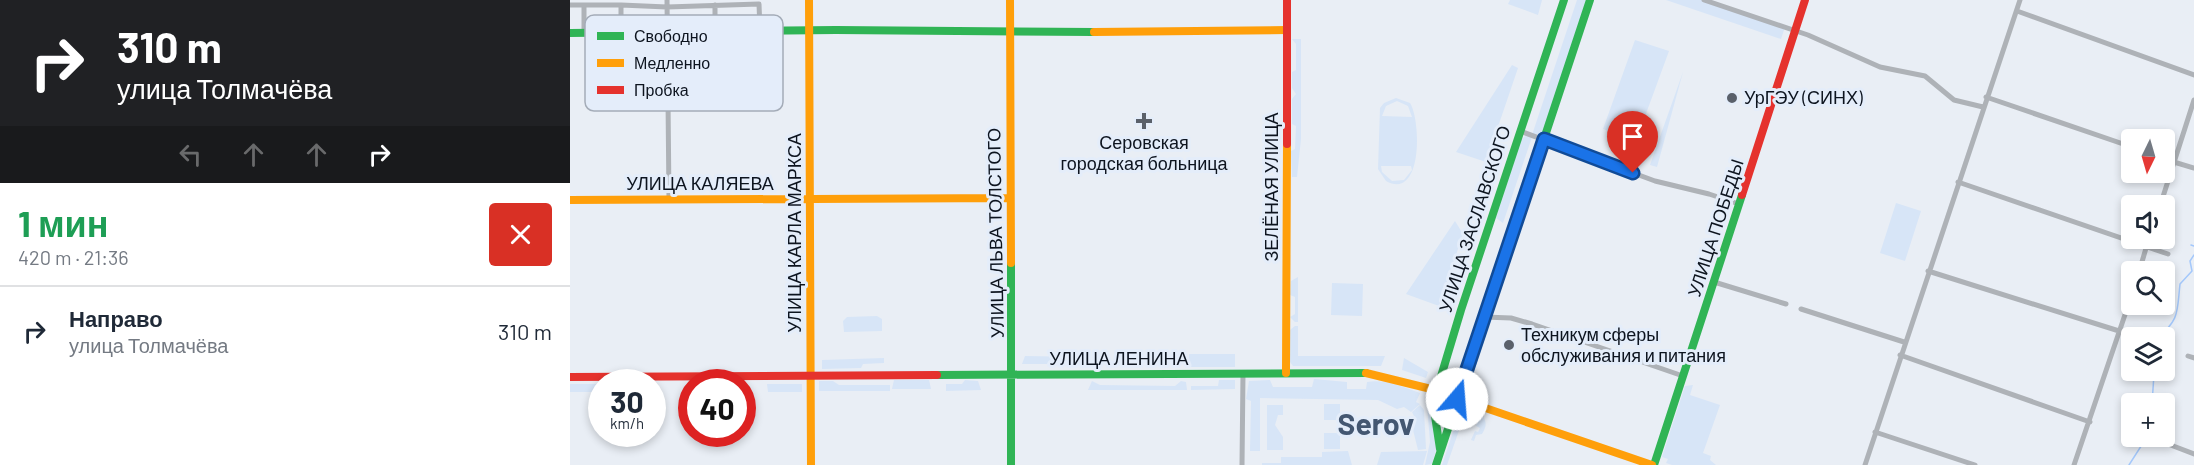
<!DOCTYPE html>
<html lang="ru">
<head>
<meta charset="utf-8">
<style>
  :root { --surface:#fff; --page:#f2f2f3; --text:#1f2937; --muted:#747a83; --line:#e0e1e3 }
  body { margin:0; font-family:Barlow,sans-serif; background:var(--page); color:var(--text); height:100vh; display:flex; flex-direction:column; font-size:22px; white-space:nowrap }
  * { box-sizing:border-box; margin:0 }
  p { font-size:20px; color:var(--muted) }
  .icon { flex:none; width:33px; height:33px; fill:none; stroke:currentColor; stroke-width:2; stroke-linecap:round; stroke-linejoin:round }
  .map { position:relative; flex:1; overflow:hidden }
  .drawer { display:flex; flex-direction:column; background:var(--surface); width:570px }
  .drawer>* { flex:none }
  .top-card { background:#202124; color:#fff; overflow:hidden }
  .needle { width:39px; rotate:185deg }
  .tools { position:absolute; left:1551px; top:129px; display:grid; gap:12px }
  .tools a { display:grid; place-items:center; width:54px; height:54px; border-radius:6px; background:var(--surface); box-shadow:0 3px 9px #0003; font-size:30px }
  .speed { position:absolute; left:18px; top:369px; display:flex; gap:12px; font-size:30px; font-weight:700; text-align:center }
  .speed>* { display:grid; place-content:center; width:78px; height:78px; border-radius:50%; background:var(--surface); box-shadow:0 3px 9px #0003; line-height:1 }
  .speed small { font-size:15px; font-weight:400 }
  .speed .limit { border:9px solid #d22; background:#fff; color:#111 }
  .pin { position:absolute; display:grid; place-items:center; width:51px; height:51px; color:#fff; margin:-62px -26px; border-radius:50% 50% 50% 0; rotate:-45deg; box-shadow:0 0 6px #0007 }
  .pin .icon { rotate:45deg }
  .me { position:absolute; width:66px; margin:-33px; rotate:18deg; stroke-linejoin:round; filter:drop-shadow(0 0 4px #0008) }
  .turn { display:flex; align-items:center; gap:21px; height:126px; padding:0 18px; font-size:27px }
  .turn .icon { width:78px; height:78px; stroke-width:2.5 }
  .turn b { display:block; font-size:42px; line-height:51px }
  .lanes { display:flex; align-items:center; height:57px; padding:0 18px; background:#0003; justify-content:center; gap:30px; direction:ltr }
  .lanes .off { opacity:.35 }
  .round { display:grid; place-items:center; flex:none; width:63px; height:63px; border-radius:6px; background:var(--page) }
  .head { display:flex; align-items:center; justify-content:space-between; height:102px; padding:0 18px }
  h1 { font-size:36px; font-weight:700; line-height:45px; color:#1e9e55 }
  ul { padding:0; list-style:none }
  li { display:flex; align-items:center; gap:18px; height:90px; padding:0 18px; border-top:2px solid var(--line) }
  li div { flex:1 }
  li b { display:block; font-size:22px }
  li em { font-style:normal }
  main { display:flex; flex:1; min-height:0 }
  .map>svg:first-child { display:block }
  .green { fill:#d7e5f7; fill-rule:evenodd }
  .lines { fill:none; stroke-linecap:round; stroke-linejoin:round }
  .stream { stroke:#a4c8fb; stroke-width:1.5 }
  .street { stroke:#aeb2b7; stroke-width:5 }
  .fast { stroke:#30b455; stroke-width:8 }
  .slow { stroke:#ff9f0a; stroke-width:8 }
  .jam { stroke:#e5322d; stroke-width:8 }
  .route-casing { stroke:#114b97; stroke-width:15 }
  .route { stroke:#1a73e8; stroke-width:10 }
  .poi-dot { fill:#5a606a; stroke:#e4edfa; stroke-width:2 }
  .labels { text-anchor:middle; stroke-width:6; stroke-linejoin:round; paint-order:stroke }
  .poi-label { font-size:18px; fill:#0d141f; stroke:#e4edfa; text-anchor:start }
  .street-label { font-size:18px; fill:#0d141f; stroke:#e4edfa }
  .town-label { font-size:30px; font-weight:bold; fill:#445771; stroke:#e4edfa }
  .key { fill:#e4edfa; stroke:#a4acb8; stroke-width:1.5 }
  .key-label { font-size:16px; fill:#0d141f }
</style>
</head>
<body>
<main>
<section class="drawer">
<div class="top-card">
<div class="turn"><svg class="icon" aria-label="right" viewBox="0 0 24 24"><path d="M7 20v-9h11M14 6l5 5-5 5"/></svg><div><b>310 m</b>улица Толмачёва</div></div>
<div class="lanes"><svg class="icon off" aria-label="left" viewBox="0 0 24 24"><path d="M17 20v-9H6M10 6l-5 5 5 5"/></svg><svg class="icon off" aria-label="ahead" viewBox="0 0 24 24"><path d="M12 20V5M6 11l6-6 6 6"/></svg><svg class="icon off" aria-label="ahead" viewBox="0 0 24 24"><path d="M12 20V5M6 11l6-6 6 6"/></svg><svg class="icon" aria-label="right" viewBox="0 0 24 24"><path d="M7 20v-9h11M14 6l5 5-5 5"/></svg></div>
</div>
<div class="head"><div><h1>1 мин</h1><p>420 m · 21:36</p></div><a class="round" style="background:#d93025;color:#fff"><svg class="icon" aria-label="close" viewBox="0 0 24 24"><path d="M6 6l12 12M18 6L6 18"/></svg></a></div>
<ul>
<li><svg class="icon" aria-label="right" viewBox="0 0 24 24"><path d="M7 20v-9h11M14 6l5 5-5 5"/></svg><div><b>Направо</b><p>улица Толмачёва</p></div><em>310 m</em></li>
</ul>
</section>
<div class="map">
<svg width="1624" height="465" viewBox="0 0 1624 465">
  <rect width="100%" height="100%" fill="#e9eef5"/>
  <!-- green -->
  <path class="green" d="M940 0H972L968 15 938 4Z
    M1007 0H1020L974 139 962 135Z
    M1096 0H1134L1215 27 1211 39Z
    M722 39H731V139L727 177H722L721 151 725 149 726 126 722 124V99L726 94 722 88V72L726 70V44Z
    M1065 40 1099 51 1066 141 1033 129Z
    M942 65 948 68 916 162 886 152Z
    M1113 72 1087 167 1080 165Z
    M826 98 840 103C851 120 853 201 816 181L808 169 810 108 814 103ZM827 101 838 106 842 117 812 116 816 106ZM811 166H841L842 170 834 180 822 181 812 172Z
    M955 136 962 137 933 223 926 218 951 140Z
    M1326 203 1351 211 1335 261 1310 253Z
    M885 221 893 234 869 306 836 294Z
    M728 277V322H725L720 317 725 314V297L720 295 721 281Z
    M762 283 793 284 792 316 761 315Z
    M307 316 312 319V331L274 332 273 321 277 317Z
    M725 326H728V356H815L811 366H723L720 362V330Z
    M619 354H665V367H619Z
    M455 356 515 357V364H452Z
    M314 358V363L293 364 291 368 252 369V360Z
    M834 358 858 372 856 378 832 370Z
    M744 379 777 382V389H796L797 382C815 379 833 387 850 393L846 402 850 404 841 412 834 407 827 409 808 400 690 398V451H680L681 401 676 399 679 381 700 380 703 387H742Z
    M324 380H359L361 389H322Z
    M395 380 408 381 411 390 376 391V384H392Z
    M649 380H665V389L621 390V386H648Z
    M249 381H263L269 385H320V391H249Z
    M522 381 530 385 605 386 611 381 616 382 617 390H518Z
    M0 384H30V392H0Z
    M197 384H232V392H198Z
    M1123 385 1120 395 1150 405 1133 453 1141 456 1140 460 1146 465H1102L1096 463 1098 459 1092 457 1115 386Z
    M754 404H770V420H754Z
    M860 404 867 447 862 464 855 465 860 442 857 405Z
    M697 405H713V415H708L705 425 713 437V450H697Z
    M850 405 854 410 856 449 848 450 842 426 845 418 842 412Z
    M896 409 911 413C917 421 917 426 912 434L906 435 904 441 901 440 905 431 908 432 910 428 906 426 909 418 895 413 877 465H872L890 411 895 412Z
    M754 433H770V449H754Z
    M778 451 782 465H692V463H711V457H752V452Z
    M857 451 853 465H807L811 452Z"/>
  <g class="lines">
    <!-- stream -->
    <path class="stream" d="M1621 245 1624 246
      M1587 338C1610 320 1607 311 1610 284L1622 271 1620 261 1624 255
      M1594 360V368
      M1582 404 1584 374 1592 370
      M1559 465 1575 440"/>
    <!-- street -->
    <path class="street" d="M97 0 99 199
      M1134 0 1238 35 1310 67 1355 76 1384 100 1413 107
      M0 5H14
      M51 5 97 7 189 4 190 30
      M145 5V31
      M1447 11 1624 75
      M14 33V5H51V33
      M1416 97 1562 147
      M950 131 1085 181 1139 194 1169 204
      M1594 159 1624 168
      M1388 182 1598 254
      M1590 206 1624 100
      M1358 271 1565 336
      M1569 272 1579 238
      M1144 282 1216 304
      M1231 309 1334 342
      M914 317 941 318 962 324 1113 376
      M1330 355 1520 422
      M1618 356 1624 358
      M1305 432 1405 465
      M1598 444 1624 454
      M672 465 673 374
      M1295 465 1450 0
      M1504 465 1562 294"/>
    <!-- fast -->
    <path class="fast" d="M0 33 266 30 524 32
      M441 263V465
      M367 375 796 373
      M870 449 863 403 891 310 994 0
      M866 465 1020 0
      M1084 465 1172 195"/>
    <!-- slow -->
    <path class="slow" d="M239 0 241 465
      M440 0 441 263
      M524 32 717 30
      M0 200 440 198
      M716 373 717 144
      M796 373 857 388 1082 465"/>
    <!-- jam -->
    <path class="jam" d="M717 144V0
      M1172 195 1235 0
      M0 377 367 375"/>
  </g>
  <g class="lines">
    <defs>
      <path id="route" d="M887 399 974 139 1063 173"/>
    </defs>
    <!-- route casing -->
    <use href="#route" class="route-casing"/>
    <!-- route -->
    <use href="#route" class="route"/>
  </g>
  <!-- markers -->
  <g class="poi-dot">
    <circle cx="1162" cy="98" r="6"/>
    <path d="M571 112h6v6h6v6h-6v6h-6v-6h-6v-6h6z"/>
    <circle cx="939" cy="345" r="6"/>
  </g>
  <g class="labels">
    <!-- poi labels -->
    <g class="poi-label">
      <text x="1174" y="104">УрГЭУ (СИНХ)</text>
      <text x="574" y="149" text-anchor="middle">Серовская<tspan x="574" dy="21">городская больница</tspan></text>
      <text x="951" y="341">Техникум сферы<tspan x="951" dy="21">обслуживания и питания</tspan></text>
    </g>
    <!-- street labels -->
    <g class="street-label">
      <text x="130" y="190">УЛИЦА КАЛЯЕВА</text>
      <text transform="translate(702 187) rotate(-90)" y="6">ЗЕЛЁНАЯ УЛИЦА</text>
      <text transform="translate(905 219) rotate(-72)" y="6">УЛИЦА ЗАСЛАВСКОГО</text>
      <text transform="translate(1146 228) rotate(-72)" y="6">УЛИЦА ПОБЕДЫ</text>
      <text transform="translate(225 233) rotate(-90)" y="6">УЛИЦА КАРЛА МАРКСА</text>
      <text transform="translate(426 233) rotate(-91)" y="6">УЛИЦА ЛЬВА ТОЛСТОГО</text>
      <text x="549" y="365">УЛИЦА ЛЕНИНА</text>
    </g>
    <!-- town labels -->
    <g class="town-label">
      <text x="806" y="435">Serov</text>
    </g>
  </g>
  <!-- legend -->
  <rect x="15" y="15" width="198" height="96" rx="9" class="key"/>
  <rect x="27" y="32" width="27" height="8" fill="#30b455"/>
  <rect x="27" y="59" width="27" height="8" fill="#ff9f0a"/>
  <rect x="27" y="86" width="27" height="8" fill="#e5322d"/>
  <g class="key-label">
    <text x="64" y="42">Свободно</text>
    <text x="64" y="69">Медленно</text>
    <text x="64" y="96">Пробка</text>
  </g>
</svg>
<div class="tools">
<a><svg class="needle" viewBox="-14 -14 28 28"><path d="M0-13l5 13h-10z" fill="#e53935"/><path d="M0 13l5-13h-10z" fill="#747a83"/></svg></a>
<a><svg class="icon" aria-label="sound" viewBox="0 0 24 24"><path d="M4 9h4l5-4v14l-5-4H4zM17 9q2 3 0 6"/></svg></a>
<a><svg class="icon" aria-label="search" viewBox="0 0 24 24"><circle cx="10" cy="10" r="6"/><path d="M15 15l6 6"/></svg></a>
<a><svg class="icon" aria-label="layers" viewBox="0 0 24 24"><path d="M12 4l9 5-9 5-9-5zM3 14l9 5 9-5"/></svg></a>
<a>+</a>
</div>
<div class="speed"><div>30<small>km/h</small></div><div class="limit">40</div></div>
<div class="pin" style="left:1063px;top:173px;background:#d93025"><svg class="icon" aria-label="arrive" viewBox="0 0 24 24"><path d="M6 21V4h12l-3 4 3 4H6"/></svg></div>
<svg class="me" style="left:887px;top:399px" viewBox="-20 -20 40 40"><circle r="19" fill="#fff"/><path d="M0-13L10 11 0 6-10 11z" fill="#1a73e8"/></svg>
</div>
</main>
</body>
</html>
